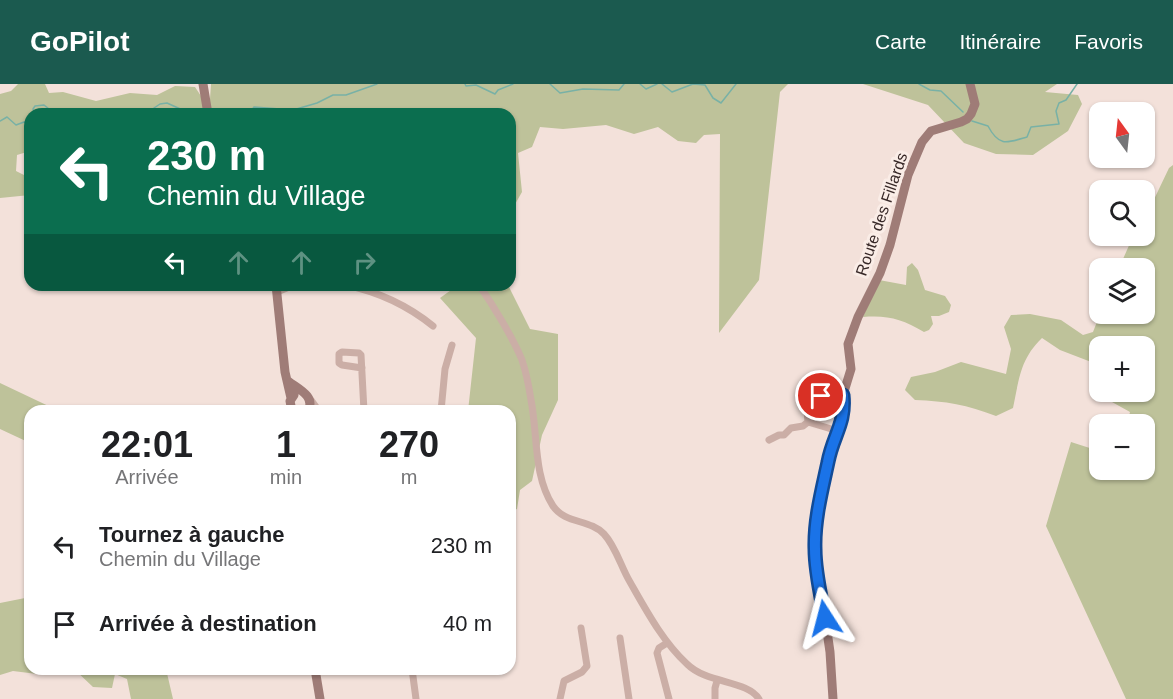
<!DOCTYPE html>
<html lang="fr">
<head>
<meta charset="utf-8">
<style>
  :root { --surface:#fff; --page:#f6f6f6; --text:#202124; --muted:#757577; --accent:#1b5a4f }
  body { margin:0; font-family:Arial,sans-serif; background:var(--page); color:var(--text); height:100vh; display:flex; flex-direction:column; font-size:22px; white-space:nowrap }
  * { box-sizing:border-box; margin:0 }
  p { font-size:20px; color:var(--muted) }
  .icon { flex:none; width:33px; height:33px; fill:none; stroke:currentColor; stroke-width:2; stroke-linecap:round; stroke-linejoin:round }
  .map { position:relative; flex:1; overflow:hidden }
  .sheet { position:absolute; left:24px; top:321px; width:492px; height:270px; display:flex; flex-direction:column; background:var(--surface); border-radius:18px; box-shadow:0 2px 4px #0004 }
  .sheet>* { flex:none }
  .top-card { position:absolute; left:24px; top:24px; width:492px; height:183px; border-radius:18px; box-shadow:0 2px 4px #0004; background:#0b6e4f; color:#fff; overflow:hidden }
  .needle { width:39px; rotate:345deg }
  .fabs { position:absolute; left:1089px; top:18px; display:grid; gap:12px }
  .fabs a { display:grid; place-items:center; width:66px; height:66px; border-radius:12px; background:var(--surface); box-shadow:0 2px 4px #0004; font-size:30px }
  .pin { position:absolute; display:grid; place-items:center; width:51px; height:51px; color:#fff; margin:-26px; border:3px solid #fff; border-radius:50%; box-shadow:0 2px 6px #0007 }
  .me { position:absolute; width:66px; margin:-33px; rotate:351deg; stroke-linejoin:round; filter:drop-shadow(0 0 4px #0008) }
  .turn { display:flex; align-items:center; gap:21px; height:126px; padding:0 24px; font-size:27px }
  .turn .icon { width:78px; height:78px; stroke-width:2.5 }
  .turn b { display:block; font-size:42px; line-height:51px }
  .lanes { display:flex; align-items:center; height:57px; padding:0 24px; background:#0003; justify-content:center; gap:30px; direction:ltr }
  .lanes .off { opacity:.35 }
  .eta { display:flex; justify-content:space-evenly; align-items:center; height:102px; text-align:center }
  .eta b { font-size:36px; font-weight:600; line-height:42px }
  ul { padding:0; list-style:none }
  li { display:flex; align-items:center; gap:18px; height:78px; padding:0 24px }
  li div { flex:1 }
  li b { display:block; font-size:22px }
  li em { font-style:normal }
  header { display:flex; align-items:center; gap:36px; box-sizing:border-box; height:84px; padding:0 30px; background:var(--accent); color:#fff }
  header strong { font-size:28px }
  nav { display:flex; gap:33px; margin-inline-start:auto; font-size:21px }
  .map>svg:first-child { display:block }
  .green { fill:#bec29a }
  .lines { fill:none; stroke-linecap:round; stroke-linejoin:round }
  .stream { stroke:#78b1a6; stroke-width:1.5 }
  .street { stroke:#cbaea6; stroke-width:7 }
  .secondary { stroke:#9f7c77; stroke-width:9 }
  .route-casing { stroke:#114b97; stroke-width:15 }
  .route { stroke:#1a73e8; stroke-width:10 }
  .labels { text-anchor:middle; stroke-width:6; stroke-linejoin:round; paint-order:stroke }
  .street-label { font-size:16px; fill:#372827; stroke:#faede7 }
</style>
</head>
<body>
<header>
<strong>GoPilot</strong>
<nav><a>Carte</a><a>Itinéraire</a><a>Favoris</a></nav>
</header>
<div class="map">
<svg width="1173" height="615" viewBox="0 0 1173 615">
  <rect width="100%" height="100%" fill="#f3e1da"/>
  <!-- green -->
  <path class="green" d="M18 0H45L49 9 63 8 96 17 130 9 157 11 175 2 195 3 203 15H210L211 0H788L780 8 759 196 719 249 720 50 704 51 696 59 678 57 658 43 634 50 606 41 563 45 540 43 532 63 518 69 522 108 510 129V30H30V67L17 71 16 87 30 94V111L0 114V10L11 7Z
    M863 0H1057L1045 8 1078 11 1082 20 1068 47 1033 71 996 70 964 59 928 21Z
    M1173 81V615H1126L1046 442 1071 358 1099 367 1100 386H1144V340H1127L1130 328 1112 318 1104 308H1144V262H1100L1099 281 1060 266 1042 254C1020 275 1019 296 1013 324L996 332C967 321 946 317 915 316L905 306 911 293 935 288 961 278 1006 290 1011 265 1004 243 1011 231 1030 230 1061 236 1083 251 1093 248 1100 230H1144V184H1119L1131 157 1124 152H1144L1145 129 1148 128 1169 84Z
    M912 179 918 186 925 206 945 212 951 221 949 228 939 232H931L933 240 929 246 924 248C902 235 888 231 863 233L879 196 906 201 907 183Z
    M458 201H508L530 245 558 250V316L542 351 532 397 520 406 517 425 510 428V327H468L476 254 440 214Z
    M0 299 59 327H30V359L0 345Z
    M30 513V585H41L37 590 13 587 0 591V519Z
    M74 585H166L173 615H131L127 595 115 590 112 604 93 603Z"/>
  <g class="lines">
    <!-- stream -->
    <path class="stream" d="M465 0 466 2 476 1 495 10 498 6 513 0
      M550 0 560 9 583 5 619 6 624 0
      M640 0 646 5 657 0
      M662 0 672 8 693 0 705 1 713 14 721 19 736 0
      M919 0 930 6 941 7 963 28
      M213 28 224 30
      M35 30 33 25 35 22 44 21 54 29 78 26 84 30
      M116 30 119 27 148 28 160 20 167 19 187 28H201
      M249 30 254 23 293 26 317 19 333 11H346L377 0
      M0 37 7 33 16 41 24 38 30 40
      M972 37 988 42C999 63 1007 59 1027 53L1031 43 1059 40 1056 27 1059 19 1066 16 1077 0"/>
    <!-- street -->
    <path class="street" d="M346 201C379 208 407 221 433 242
      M479 201C493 221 513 254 522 276 526 288 529 303 531 316 538 351 533 391 553 422 565 440 590 435 604 450 616 463 621 483 630 498 646 526 663 558 687 580 707 600 747 596 759 615
      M277 208 294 201
      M362 284 342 281 339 279V270L342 268 359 269 361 271 364 327
      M311 316 319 327
      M441 327 445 285 452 261
      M838 347 808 338 807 327 821 312 843 311
      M769 356 779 351H784L791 344 803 342 808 338
      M620 554 629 615
      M667 559 659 564 657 569 669 615
      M412 585 416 615
      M560 615 564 597 582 588 587 582 581 544
      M715 615V604L717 597"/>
    <!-- secondary -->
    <path class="secondary" d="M203 0 208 30
      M276 201 285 288 291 314
      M288 297C298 305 316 312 308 327
      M292 327 290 317 294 311
      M315 585 320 615
      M833 615 830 568 815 465 818 430 828 375 843 335V311L851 285 848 260 858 233 880 189 890 161 908 91 922 58 931 47 961 38 967 35 971 30 975 20 970 0"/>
  </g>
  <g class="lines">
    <defs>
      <path id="route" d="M821 312 843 311C846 340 833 351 828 378 822 406 814 436 815 465 815 488 821 512 825 534"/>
    </defs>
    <!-- route casing -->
    <use href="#route" class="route-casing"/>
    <!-- route -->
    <use href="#route" class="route"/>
  </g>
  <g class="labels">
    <!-- street labels -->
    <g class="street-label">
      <text transform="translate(881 130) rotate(-71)" y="6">Route des Fillards</text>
    </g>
  </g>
</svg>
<div class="fabs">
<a><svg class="needle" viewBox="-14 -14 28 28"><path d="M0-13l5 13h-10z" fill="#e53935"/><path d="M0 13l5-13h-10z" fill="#757577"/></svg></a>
<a><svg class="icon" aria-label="search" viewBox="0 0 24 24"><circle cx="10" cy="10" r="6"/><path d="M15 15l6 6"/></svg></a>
<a><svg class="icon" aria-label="layers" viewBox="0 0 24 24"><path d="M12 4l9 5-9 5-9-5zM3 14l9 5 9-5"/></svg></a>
<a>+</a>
<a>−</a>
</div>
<div class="pin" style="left:821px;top:312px;background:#d93025"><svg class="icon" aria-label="arrive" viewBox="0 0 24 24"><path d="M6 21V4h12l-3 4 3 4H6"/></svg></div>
<svg class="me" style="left:825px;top:534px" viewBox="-20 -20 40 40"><path d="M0-17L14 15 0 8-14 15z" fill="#1a73e8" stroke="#fff" stroke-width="4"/></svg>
<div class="top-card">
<div class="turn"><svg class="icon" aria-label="left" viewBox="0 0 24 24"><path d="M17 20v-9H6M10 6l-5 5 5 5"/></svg><div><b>230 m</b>Chemin du Village</div></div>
<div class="lanes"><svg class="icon" aria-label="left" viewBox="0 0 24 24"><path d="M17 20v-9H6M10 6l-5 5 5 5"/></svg><svg class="icon off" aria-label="ahead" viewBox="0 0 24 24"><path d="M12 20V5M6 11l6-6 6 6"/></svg><svg class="icon off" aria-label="ahead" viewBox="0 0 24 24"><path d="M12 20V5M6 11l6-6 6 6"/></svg><svg class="icon off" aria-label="right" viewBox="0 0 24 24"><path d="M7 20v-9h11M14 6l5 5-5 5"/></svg></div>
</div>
<section class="sheet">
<div class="eta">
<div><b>22:01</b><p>Arrivée</p></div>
<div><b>1</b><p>min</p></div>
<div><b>270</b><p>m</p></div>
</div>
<ul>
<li><svg class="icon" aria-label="left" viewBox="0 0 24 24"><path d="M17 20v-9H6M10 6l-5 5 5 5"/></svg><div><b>Tournez à gauche</b><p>Chemin du Village</p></div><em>230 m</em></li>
<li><svg class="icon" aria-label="arrive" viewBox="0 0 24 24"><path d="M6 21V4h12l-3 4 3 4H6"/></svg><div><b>Arrivée à destination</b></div><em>40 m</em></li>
</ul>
</section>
</div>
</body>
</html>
